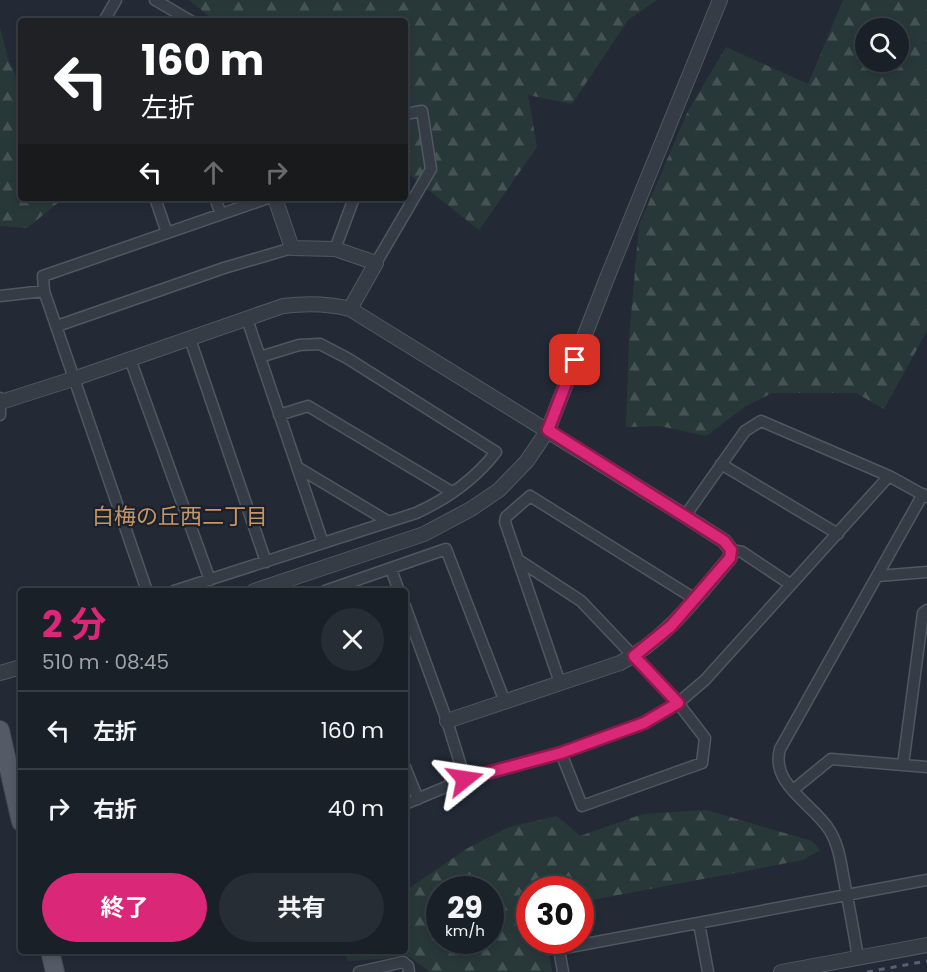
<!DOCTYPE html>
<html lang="ja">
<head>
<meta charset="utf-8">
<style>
  :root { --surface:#1a2028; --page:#272d34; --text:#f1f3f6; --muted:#9fa3a8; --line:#383e45; --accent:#db2777 }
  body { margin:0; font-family:Poppins,"Noto Sans JP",sans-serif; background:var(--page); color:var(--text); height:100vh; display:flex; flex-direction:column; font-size:22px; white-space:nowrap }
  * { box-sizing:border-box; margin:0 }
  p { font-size:20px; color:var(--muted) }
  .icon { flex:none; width:33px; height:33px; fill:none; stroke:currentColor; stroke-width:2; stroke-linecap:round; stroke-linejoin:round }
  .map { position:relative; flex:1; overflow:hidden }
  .side { position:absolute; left:18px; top:588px; width:390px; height:366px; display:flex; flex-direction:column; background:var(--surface); border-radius:6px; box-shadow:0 3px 9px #0003,0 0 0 2px var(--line) }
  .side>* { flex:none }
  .top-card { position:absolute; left:18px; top:18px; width:390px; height:183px; border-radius:6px; box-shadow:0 3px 9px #0003,0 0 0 2px var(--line); background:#202124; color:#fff; overflow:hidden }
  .buttons { position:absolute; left:855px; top:18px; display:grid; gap:12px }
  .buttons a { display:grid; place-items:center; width:54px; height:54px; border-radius:50%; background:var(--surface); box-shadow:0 3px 9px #0003,0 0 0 2px var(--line); font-size:30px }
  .speed { position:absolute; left:426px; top:876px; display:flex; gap:12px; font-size:30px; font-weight:700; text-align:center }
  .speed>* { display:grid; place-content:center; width:78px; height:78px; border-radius:50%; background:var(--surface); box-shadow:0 3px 9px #0003,0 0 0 2px var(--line); line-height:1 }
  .speed small { font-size:15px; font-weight:400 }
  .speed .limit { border:9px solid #d22; background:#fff; color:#111 }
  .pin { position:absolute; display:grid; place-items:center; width:51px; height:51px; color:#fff; margin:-26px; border-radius:12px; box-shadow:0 3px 9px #0006 }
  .me { position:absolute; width:66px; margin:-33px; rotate:75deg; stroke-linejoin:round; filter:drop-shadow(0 0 4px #0008) }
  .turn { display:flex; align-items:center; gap:21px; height:126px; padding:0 24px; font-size:27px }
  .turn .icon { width:78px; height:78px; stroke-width:2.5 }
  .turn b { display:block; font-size:42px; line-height:51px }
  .lanes { display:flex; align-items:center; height:57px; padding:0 24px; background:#0003; justify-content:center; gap:30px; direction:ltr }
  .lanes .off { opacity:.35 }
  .round { display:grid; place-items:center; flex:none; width:63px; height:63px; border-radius:32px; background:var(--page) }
  .head { display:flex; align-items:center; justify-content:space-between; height:102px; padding:0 24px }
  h1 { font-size:36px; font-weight:700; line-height:45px; color:var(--accent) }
  .primary-button { display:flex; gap:12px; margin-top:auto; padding:12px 24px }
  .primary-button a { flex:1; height:69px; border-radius:36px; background:var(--accent); color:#fff; font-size:24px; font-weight:700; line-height:69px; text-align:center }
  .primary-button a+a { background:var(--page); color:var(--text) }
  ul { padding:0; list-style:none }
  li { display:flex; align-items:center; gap:18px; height:78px; padding:0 24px; border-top:2px solid var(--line) }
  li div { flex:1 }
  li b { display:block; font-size:22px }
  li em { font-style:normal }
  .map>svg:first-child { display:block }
  .forest { fill:url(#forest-firs); fill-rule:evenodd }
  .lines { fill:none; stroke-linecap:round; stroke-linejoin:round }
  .minor-casing { stroke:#515761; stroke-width:13 }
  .tertiary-casing { stroke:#515761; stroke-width:16 }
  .primary-casing { stroke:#3f4550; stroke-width:20 }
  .minor { stroke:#363c46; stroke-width:10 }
  .tertiary { stroke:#363c46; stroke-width:14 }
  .primary { stroke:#545b66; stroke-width:18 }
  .rail { stroke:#58606d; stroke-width:3; stroke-dasharray:6 6; stroke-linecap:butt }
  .route-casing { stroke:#8e194d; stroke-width:15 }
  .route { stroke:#db2777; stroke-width:10 }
  .labels { text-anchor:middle; stroke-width:4.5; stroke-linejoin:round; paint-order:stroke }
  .neighbourhood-label { font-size:22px; fill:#c79667; stroke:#1b212b }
</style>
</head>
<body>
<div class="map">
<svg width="927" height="972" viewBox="0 0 927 972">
  <defs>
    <pattern id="forest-firs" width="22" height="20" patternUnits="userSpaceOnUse" patternTransform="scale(1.5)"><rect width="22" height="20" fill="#283839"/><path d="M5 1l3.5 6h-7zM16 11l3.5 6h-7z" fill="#455354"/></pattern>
  </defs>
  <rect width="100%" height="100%" fill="#232a36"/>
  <!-- forest -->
  <path class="forest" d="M189 0H657L628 20 572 104 528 95 537 147 479 230 405 171V21H215Z
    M843 0H927V331L884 409 856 393H772L746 406 706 436 660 426 626 427 629 339 639 225 688 111 726 47 808 84ZM898 28V62H866V28Z
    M0 28 8 58 21 88V198H64L27 228 0 226Z
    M706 810 812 841 820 850 803 860 581 902 580 890H530V940L547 941 552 972H430L410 957 348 961 343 951H405V891L468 848 509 827 557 816 580 836 643 814ZM440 890H490V940H440Z"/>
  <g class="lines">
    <defs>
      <path id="minor" d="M155 0 191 21
        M104 21 116 0
        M155 198 167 233
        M215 198 221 214
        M335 249 354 198
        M376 263 431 169 422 111 405 114
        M0 296 44 291
        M247 319 323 543
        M57 326 224 268 292 248
        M190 339 266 562
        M130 359 210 580
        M0 398V415
        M279 415 308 406 452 492
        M721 464 838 534
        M297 467 389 522
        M685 516 745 431 761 421 889 476 927 497
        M731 550 742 552 790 584
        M520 561 581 601 678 703 705 738 702 763 582 806 561 753
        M391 569 399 591
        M878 576 927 572
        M147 591 44 291 43 276 268 198
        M174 591 416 513C447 499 475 479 496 452L347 358 320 344 299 345 260 357
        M325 591 446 549 505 702
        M405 606 447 721 465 779
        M927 610 923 613 903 765 927 767
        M560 683 505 522 506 517 530 496 695 599
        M405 767 418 799
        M793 790 831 759 903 765
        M405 804 465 779 561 753 644 723 678 703 705 680 889 476
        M699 923 708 972
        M858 958C854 932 849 906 844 880 841 864 839 846 830 831 814 804 770 785 780 749L923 494
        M359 972 403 962 408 966 409 972
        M563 972 559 949 927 880"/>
      <path id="tertiary" d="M275 198 292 248 335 249 376 263 350 309
        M1 402 73 379 283 306C307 303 327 303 350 309L685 516 724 541 731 550 730 558C697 596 666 640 620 663L447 721
        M254 591 424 534 471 509 499 490 527 461 548 430 607 278 720 0
        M0 673 21 667
        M781 972 927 945"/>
      <path id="primary" d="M0 730 21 822
        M50 951 55 972"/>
    </defs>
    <!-- minor casing -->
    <use href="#minor" class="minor-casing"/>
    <!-- tertiary casing -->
    <use href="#tertiary" class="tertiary-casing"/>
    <!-- primary casing -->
    <use href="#primary" class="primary-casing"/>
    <!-- minor -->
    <use href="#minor" class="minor"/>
    <!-- tertiary -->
    <use href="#tertiary" class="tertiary"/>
    <!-- primary -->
    <use href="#primary" class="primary"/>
    <!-- rail -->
    <path class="rail" d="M867 972 927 961"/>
  </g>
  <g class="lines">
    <defs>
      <path id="route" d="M465 779 561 753 644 723 678 703 634 656 671 626 730 558 731 550 724 541 548 430 575 360"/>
    </defs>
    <!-- route casing -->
    <use href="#route" class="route-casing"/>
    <!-- route -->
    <use href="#route" class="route"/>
  </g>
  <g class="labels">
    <!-- neighbourhood labels -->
    <g class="neighbourhood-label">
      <text x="180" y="524">白梅の丘西二丁目</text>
    </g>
  </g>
</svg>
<div class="buttons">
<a><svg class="icon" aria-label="search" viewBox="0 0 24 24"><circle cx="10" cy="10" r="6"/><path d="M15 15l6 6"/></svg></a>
</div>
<div class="speed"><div>29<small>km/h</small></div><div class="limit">30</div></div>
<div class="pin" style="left:575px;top:360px;background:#d93025"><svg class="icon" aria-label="arrive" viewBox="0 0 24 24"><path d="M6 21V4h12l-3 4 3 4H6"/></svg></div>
<svg class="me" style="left:465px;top:779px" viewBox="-20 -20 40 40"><path d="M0-17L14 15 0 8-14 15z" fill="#db2777" stroke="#fff" stroke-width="4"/></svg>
<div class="top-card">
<div class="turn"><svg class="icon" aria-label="left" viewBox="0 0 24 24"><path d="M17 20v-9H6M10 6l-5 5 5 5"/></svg><div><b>160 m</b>左折</div></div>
<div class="lanes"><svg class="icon" aria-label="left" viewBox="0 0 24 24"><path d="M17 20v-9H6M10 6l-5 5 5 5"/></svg><svg class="icon off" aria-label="ahead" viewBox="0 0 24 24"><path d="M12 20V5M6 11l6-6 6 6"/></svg><svg class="icon off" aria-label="right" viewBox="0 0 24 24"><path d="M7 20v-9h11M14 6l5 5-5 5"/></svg></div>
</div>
<section class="side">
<div class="head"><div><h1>2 分</h1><p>510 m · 08:45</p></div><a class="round"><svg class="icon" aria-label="close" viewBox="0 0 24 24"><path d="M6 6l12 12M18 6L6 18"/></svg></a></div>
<ul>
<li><svg class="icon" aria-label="left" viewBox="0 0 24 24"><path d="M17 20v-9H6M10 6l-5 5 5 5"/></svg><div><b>左折</b></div><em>160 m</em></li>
<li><svg class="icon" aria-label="right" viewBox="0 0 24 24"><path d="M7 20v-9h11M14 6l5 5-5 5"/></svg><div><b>右折</b></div><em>40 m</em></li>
</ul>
<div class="primary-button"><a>終了</a><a>共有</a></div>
</section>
</div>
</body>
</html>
